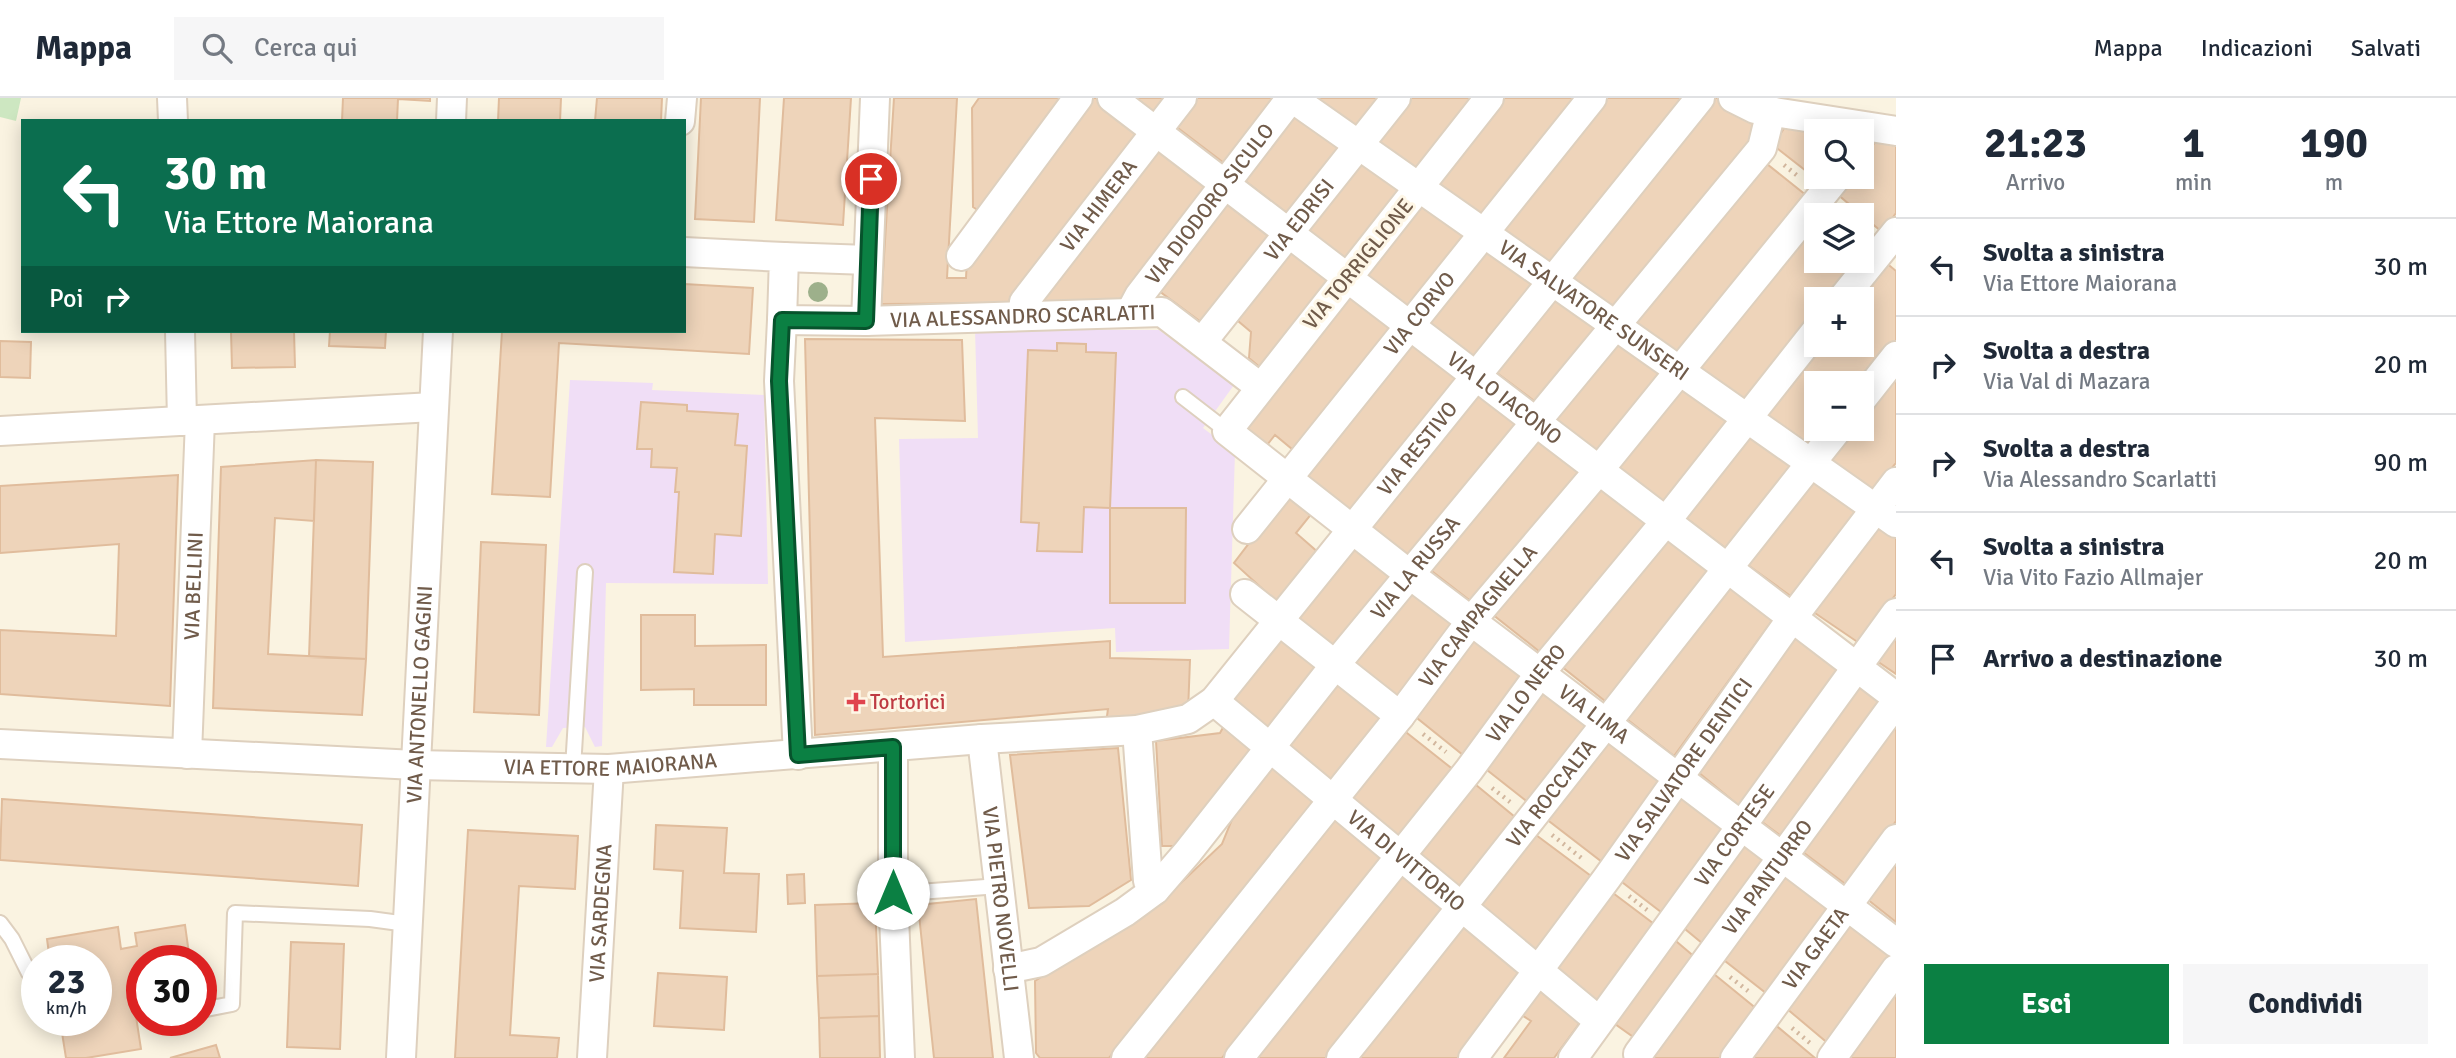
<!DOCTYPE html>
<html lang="it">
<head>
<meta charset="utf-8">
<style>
  :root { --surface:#fff; --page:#f6f6f7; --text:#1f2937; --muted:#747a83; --line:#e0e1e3; --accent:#0b8043 }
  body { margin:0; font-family:Signika,sans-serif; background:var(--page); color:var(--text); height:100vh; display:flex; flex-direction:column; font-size:26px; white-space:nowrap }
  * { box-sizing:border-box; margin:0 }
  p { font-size:23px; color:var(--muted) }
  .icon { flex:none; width:38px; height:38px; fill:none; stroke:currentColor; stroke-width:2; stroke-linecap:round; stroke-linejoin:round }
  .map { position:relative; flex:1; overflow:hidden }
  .drawer { display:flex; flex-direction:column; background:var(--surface); width:560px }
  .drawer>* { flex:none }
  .top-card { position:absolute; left:21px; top:21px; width:665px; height:214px; border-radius:0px; box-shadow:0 4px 18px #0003; background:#0b6e4f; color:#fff; overflow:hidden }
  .controls { position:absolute; left:1804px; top:21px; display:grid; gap:14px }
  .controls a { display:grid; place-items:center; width:70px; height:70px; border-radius:0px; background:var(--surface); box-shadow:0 4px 18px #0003; font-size:35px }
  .speed { position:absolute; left:21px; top:847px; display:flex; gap:14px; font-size:35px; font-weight:700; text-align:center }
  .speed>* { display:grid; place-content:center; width:91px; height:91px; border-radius:50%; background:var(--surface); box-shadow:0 4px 18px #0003; line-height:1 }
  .speed small { font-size:18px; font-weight:400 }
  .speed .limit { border:10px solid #d22; background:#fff; color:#111 }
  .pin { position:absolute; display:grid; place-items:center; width:60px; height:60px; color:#fff; margin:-30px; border:4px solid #fff; border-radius:50%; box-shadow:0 2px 7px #0007 }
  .me { position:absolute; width:77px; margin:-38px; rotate:0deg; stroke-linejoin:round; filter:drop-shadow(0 0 5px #0008) }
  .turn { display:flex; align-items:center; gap:24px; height:147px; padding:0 28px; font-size:32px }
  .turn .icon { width:91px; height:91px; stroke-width:2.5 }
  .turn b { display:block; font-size:49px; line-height:60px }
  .then { display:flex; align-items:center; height:66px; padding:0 28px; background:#0003; gap:14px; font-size:26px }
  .eta { display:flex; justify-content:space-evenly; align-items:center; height:119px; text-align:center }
  .eta b { font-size:42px; font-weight:800; line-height:49px }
  .action { display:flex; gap:14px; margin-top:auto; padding:14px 28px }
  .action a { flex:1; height:80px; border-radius:0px; background:var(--accent); color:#fff; font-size:28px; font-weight:800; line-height:80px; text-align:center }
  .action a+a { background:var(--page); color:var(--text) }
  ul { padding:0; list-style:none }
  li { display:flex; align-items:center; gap:21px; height:98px; padding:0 28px; border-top:2px solid var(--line) }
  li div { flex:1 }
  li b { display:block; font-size:26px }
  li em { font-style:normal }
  header { display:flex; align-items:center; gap:42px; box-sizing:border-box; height:98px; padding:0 35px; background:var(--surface); border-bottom:2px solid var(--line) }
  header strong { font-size:33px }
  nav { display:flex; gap:38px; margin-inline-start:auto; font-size:24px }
  .search { width:490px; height:63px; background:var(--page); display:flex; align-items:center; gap:18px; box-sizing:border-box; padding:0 24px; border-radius:0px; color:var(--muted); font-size:26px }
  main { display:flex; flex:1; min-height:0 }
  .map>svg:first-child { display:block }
  .education { fill:#f0def6 }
  .green { fill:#cde7c1 }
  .building { fill:#eed4ba; stroke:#e0bc9c; stroke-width:2 }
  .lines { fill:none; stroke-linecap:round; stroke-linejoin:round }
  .lane-casing { stroke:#ded0be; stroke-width:18 }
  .street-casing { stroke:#ded0be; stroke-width:32 }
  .path { stroke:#d2b79e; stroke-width:4.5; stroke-dasharray:2 5; stroke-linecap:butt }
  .lane { stroke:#fff; stroke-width:14 }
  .street { stroke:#fff; stroke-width:28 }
  .tree { fill:#9db08b }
  .route-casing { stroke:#07532c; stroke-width:18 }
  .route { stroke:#0b8043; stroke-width:12 }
  .health-dot { fill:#e0444e; stroke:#fef7e7; stroke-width:2.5 }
  .labels { text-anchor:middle; stroke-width:6; stroke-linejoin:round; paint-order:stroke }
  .street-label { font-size:21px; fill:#705b4a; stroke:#fef7e7 }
  .health-label { font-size:21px; fill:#be3a42; stroke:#fef7e7; text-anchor:start }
</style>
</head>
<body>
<header>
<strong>Mappa</strong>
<div class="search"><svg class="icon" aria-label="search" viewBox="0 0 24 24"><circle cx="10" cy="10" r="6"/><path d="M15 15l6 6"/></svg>Cerca qui</div>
<nav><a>Mappa</a><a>Indicazioni</a><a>Salvati</a></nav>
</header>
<main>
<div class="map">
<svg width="1896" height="960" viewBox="0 0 1896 960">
  <rect width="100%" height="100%" fill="#faf3e1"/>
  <!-- education -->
  <path class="education" d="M975 231 1159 232 1234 287 1203 330 1235 354 1229 551 1116 554 1115 530 905 544 899 341 978 340Z
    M570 282 653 285 652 292 764 297 768 486 606 485 602 648 595 649 585 629 563 630 552 649H546Z"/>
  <!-- green -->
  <path class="green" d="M0 0H21L16 23 0 19Z"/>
  <!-- building -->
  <path class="building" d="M343 0H430V3L398 1 397 23H342Z
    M499 0H561L560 23H498Z
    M597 0H662L661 23H595Z
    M701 0H760L754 124 695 121Z
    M784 0H851L843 127 776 122Z
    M894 0H957L947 180H966L967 160 1087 0H1096L1143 36 1015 205 881 206Z
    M979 0H1065L982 115 973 109 972 10Z
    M1135 0H1168L1155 17Z
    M1194 0H1274L1224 65 1174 27Z
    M1314 0H1378L1355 30Z
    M1405 0H1476L1418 77 1371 43Z
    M1502 0H1579L1483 120 1436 86Z
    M1603 0H1686L1551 169 1499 132Z
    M1710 0H1719L1761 26 1746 52 1614 214 1567 179Z
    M1294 10 1344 47 1288 116 1241 80Z
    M1787 26 1816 33V79H1822L1819 83 1773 47Z
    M1880 38 1896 41V115L1882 134 1836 95 1849 79H1862V61Z
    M1155 46 1213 89 1124 206 1038 209Z
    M1360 56 1406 90 1349 163 1304 129Z
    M1762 62 1807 98 1677 257 1630 225Z
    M1225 98 1275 136 1205 227 1155 190Z
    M1420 101 1470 138 1411 211 1363 176Z
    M1816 118V163H1859L1828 201H1816V216L1745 305 1692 270Z
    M1487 146 1538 184 1476 261 1426 224Z
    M1285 148 1332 182 1262 271 1249 260 1251 234 1231 217Z
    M1884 163 1896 173V242L1862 285H1816V331H1826L1810 351 1760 317 1817 247H1862V201H1853Z
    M684 186 753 190 749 256 559 245 550 399 492 396 502 233H684Z
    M1345 193 1396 231 1298 356 1275 337 1267 347 1240 326Z
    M1555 194 1600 228 1537 305 1493 272Z
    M231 233H294L295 269 232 270Z
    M330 233H386L385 250 329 248Z
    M1617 238 1667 273 1599 357 1551 321Z
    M805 241 962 242 965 323 875 320 883 559 1110 543V560L1190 562 1188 614 1106 625 1108 611 815 637Z
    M1410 241 1460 279 1351 414 1301 375Z
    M0 243 31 244 30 280 0 279Z
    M1057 245 1086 246V254L1116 255 1110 410 1084 409 1082 454 1037 453 1039 425 1021 424 1028 252 1057 253Z
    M1896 273V365L1873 393 1826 361 1850 331H1862V316Z
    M1681 285 1732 322 1664 407 1616 370Z
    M1475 288 1525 326 1414 461 1365 424Z
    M641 304 687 307V313L738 316 735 347 747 348 741 438 715 436 713 476 674 474 679 394H675L677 370 651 369 652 351H637Z
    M1748 330 1797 368 1728 452 1682 417Z
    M1535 334 1588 373 1477 508 1424 467Z
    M316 362 314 423 275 420 268 556 366 561 362 617 213 610 221 369Z
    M316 362 373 364 366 561 309 559Z
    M178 377 170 608 0 596V532L116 538 119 446 0 455V388Z
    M1812 377 1858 412 1792 499 1745 465Z
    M1598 380 1654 424 1545 558 1487 512Z
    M1288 394 1313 414 1296 435 1320 456 1280 507 1234 465Z
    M1110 410H1186L1185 505H1110Z
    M1878 423 1896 436V496L1859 545 1812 513Z
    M1667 430 1717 470 1610 607 1556 564Z
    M481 444 546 447 539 617 474 614Z
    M1354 446 1396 478 1333 557 1290 524Z
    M1728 477 1777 516 1674 658 1619 615Z
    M1412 488 1461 525 1398 608 1345 566Z
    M641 517H695V548L766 547V607H694V591L641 592Z
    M1793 528 1846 568 1744 712 1692 669Z
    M1896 531V576L1874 561Z
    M1278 535 1324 571 1271 638 1226 600Z
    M1475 537 1529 579 1468 661 1412 616Z
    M1856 576 1889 602 1788 743 1754 718Z
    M1335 580 1387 621 1334 690 1281 647Z
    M1541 590 1594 630 1534 709 1482 668Z
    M1896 610V723L1848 788 1795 748Z
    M1226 624 1255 648 1182 748H1162L1156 643 1220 635Z
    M1402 631 1455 673 1399 745 1345 701Z
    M1609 639 1667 682 1606 767 1545 720Z
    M1118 650 1131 782 1089 808 1029 810 1010 657Z
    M1272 659 1317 702 1109 960H1040L1036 955 1035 883 1165 800 1222 746 1242 697Z
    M1470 682 1521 724 1463 798 1411 757Z
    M1679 694 1729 732 1665 817 1618 781Z
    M2 701 362 727 358 788 0 762Z
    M1334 715 1385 757 1222 960H1136Z
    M656 727 727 730 724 775 759 776 756 834 680 830 683 773 654 771Z
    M468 732 578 738 575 791 519 788 510 937 559 940 557 960H455Z
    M1532 734 1595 781 1536 859 1475 807Z
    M1744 742 1770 761 1708 850 1679 826Z
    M1896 749V824L1862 797Z
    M1401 770 1447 811 1327 960H1251Z
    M1784 774 1835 812 1771 899 1720 859Z
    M804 776 805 805 788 806 787 777Z
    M1609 792 1658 829 1597 911 1548 871Z
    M976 801 993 960H934L918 807Z
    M875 805 878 876 817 878 815 807Z
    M1460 824 1524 874 1459 960H1352Z
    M1850 824 1894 857 1830 947 1786 910Z
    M185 827 190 863H142V897L133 899 141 951 86 960H66L60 922H96V863H50L47 841 118 829 121 851 137 848 135 835Z
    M1670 838 1697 861 1639 943 1608 921Z
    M291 844 344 846 340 951 287 949Z
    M1709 872 1758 912 1723 960H1656L1649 955Z
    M658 875 727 879 724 932 654 928Z
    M878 876 879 918 819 920 817 878Z
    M1896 889V960H1848Z
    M1540 890 1582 922 1554 960H1504L1531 923 1520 916Z
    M879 918 880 960H820L819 920Z
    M1773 925 1815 960H1746Z
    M216 947 220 960H170Z"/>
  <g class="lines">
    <defs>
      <path id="lane" d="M1183 299 1227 333
        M573 670 585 474
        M919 794 999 788
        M0 825 12 841 29 875
        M201 912 232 906 235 815 370 821 407 826"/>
      <g id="street">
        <path d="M172 0 173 23"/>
        <path id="s1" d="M1112 0 1896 599"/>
        <path id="s2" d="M1292 0 1896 425"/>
        <path id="s3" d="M1489 0 1227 333 1409 476 1896 845"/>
        <path d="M1733 0 1755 11 1896 33"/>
        <path d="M451 23 452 0"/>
        <path d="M680 23 682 0"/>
        <path id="s4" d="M684 154 784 159 782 222 866 223 1162 214 1260 289"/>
        <path d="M961 158 1078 0"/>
        <path d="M784 159 868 162"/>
        <path d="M1842 201 1896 134"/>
        <path id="s5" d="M1131 213 1139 198 1291 0"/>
        <path id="s6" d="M1022 218 1024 204 1182 0"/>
        <path d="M782 222 779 283 798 657"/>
        <path d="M866 223 875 0"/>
        <path d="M180 233 182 323"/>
        <path id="s7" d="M1202 244 1396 0"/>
        <path d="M1862 301 1896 258"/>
        <path d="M0 333 433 309"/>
        <path id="s8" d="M1247 431 1592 0"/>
        <path d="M1245 496 1400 618"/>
        <path id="s9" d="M1214 603 1599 923"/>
        <path d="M1137 632 1148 783 1155 792"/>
        <path id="s10" d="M982 641 1019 960"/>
        <path id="s11" d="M0 646 415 667 609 671 982 641 1137 632 1188 621 1214 603 1700 0"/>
        <path d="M893 649V795L900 960"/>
        <path id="s12" d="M187 656 200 322"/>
        <path id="s13" d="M1008 871 1041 864 1125 814 1155 792 1187 755 1335 567 1762 50 1771 13"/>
        <path id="s14" d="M1638 956 1896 604"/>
        <path id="s15" d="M401 960 438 233"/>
        <path id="s16" d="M592 960 609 671"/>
        <path id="s17" d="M1126 960 1400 618 1471 523 1599 372 1837 79"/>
        <path id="s18" d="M1239 960 1469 672 1540 575 1666 423 1816 233"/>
        <path id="s19" d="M1341 960C1509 752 1671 540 1838 331"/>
        <path id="s20" d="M1473 960 1607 780 1792 520 1896 384"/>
        <path id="s21" d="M1573 960 1896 515"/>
        <path id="s22" d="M1735 960 1896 741"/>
        <path d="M1832 960 1896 871"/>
      </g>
    </defs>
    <!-- lane casing -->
    <use href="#lane" class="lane-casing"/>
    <!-- street casing -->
    <use href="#street" class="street-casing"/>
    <!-- path -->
    <path class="path" d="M1784 67 1799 79
      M1423 636 1446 654
      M1492 690 1510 704
      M1552 737 1584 762
      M1629 798 1647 812
      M1730 879 1748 893
      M1792 930 1810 945"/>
    <!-- lane -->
    <use href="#lane" class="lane"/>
    <!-- street -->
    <use href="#street" class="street"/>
  </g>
  <!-- trees -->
  <circle class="tree" cx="818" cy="194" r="10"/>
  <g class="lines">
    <defs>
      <path id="route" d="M871 81 866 223 782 222 779 283 798 657 893 649V795"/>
    </defs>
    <!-- route casing -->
    <use href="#route" class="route-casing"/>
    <!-- route -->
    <use href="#route" class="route"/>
  </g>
  <!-- markers -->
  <path class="health-dot" d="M852.5 593.5h7v7h7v7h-7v7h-7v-7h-7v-7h7z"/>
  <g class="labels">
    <!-- street labels -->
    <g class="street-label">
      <text dy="7" stroke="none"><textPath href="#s5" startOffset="133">VIA DIODORO SICULO</textPath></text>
      <text dy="7" stroke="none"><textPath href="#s6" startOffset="136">VIA HIMERA</textPath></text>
      <text dy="7" stroke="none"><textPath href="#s7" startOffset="156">VIA EDRISI</textPath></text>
      <text transform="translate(1358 166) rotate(-51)" y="7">VIA TORRIGLIONE</text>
      <text dy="7" stroke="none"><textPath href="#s2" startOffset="369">VIA SALVATORE SUNSERI</textPath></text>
      <text dy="7" stroke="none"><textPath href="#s8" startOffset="276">VIA CORVO</textPath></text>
      <text dy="7" stroke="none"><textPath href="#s4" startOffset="404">VIA ALESSANDRO SCARLATTI</textPath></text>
      <text dy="7" stroke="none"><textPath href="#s1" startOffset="494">VIA LO IACONO</textPath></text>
      <text dy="7" stroke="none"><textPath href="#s11" startOffset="1547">VIA RESTIVO</textPath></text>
      <text dy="7" stroke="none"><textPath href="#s13" startOffset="583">VIA LA RUSSA</textPath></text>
      <text dy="7" stroke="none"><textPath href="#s12" startOffset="168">VIA BELLINI</textPath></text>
      <text dy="7" stroke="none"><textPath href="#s17" startOffset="565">VIA CAMPAGNELLA</textPath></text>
      <text dy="7" stroke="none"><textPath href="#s18" startOffset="464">VIA LO NERO</textPath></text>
      <text dy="7" stroke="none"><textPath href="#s15" startOffset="364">VIA ANTONELLO GAGINI</textPath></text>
      <text dy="7" stroke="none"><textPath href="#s3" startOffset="887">VIA LIMA</textPath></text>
      <text dy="7" stroke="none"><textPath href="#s11" startOffset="611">VIA ETTORE MAIORANA</textPath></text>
      <text dy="7" stroke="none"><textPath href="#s20" startOffset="357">VIA SALVATORE DENTICI</textPath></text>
      <text dy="7" stroke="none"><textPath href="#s19" startOffset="338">VIA ROCCALTA</textPath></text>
      <text dy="7" stroke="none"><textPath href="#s21" startOffset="275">VIA CORTESE</textPath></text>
      <text dy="7" stroke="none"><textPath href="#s9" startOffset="250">VIA DI VITTORIO</textPath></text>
      <text dy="7" stroke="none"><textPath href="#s14" startOffset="219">VIA PANTURRO</textPath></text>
      <text dy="7" stroke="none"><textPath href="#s10" startOffset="161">VIA PIETRO NOVELLI</textPath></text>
      <text dy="7" stroke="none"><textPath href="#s16" startOffset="145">VIA SARDEGNA</textPath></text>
      <text dy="7" stroke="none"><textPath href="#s22" startOffset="136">VIA GAETA</textPath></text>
    </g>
    <!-- health labels -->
    <g class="health-label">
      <text x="870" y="611">Tortorici</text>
    </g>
  </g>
</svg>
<div class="controls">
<a><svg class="icon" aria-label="search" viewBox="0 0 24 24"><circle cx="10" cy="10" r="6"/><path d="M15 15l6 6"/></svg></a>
<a><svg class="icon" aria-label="layers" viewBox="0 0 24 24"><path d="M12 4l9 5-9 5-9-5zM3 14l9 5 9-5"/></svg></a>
<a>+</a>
<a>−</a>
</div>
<div class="speed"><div>23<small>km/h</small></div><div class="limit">30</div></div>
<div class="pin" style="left:871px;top:81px;background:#d93025"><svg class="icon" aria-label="arrive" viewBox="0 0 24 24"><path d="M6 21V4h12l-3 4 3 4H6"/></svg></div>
<svg class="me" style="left:893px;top:795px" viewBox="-20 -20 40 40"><circle r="19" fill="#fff"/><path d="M0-13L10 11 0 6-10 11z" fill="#0b8043"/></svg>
<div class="top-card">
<div class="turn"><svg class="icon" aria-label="left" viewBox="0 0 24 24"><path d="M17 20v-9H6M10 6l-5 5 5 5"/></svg><div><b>30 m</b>Via Ettore Maiorana</div></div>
<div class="then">Poi<svg class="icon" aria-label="right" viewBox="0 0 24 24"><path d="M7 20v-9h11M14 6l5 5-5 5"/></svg></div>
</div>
</div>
<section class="drawer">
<div class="eta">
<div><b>21:23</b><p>Arrivo</p></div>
<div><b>1</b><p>min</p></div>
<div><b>190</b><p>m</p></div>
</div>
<ul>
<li><svg class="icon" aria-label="left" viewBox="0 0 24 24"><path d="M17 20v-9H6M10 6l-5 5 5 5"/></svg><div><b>Svolta a sinistra</b><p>Via Ettore Maiorana</p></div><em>30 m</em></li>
<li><svg class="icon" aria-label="right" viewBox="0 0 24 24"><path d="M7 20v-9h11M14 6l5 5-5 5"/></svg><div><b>Svolta a destra</b><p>Via Val di Mazara</p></div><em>20 m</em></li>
<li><svg class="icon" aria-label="right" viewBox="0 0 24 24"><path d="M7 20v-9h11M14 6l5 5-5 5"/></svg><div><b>Svolta a destra</b><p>Via Alessandro Scarlatti</p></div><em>90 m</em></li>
<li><svg class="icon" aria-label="left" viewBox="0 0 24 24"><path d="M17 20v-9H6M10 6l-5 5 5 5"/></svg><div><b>Svolta a sinistra</b><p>Via Vito Fazio Allmajer</p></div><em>20 m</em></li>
<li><svg class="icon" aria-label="arrive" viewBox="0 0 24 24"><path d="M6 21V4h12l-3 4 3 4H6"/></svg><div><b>Arrivo a destinazione</b></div><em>30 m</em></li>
</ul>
<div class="action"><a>Esci</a><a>Condividi</a></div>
</section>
</main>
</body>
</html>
